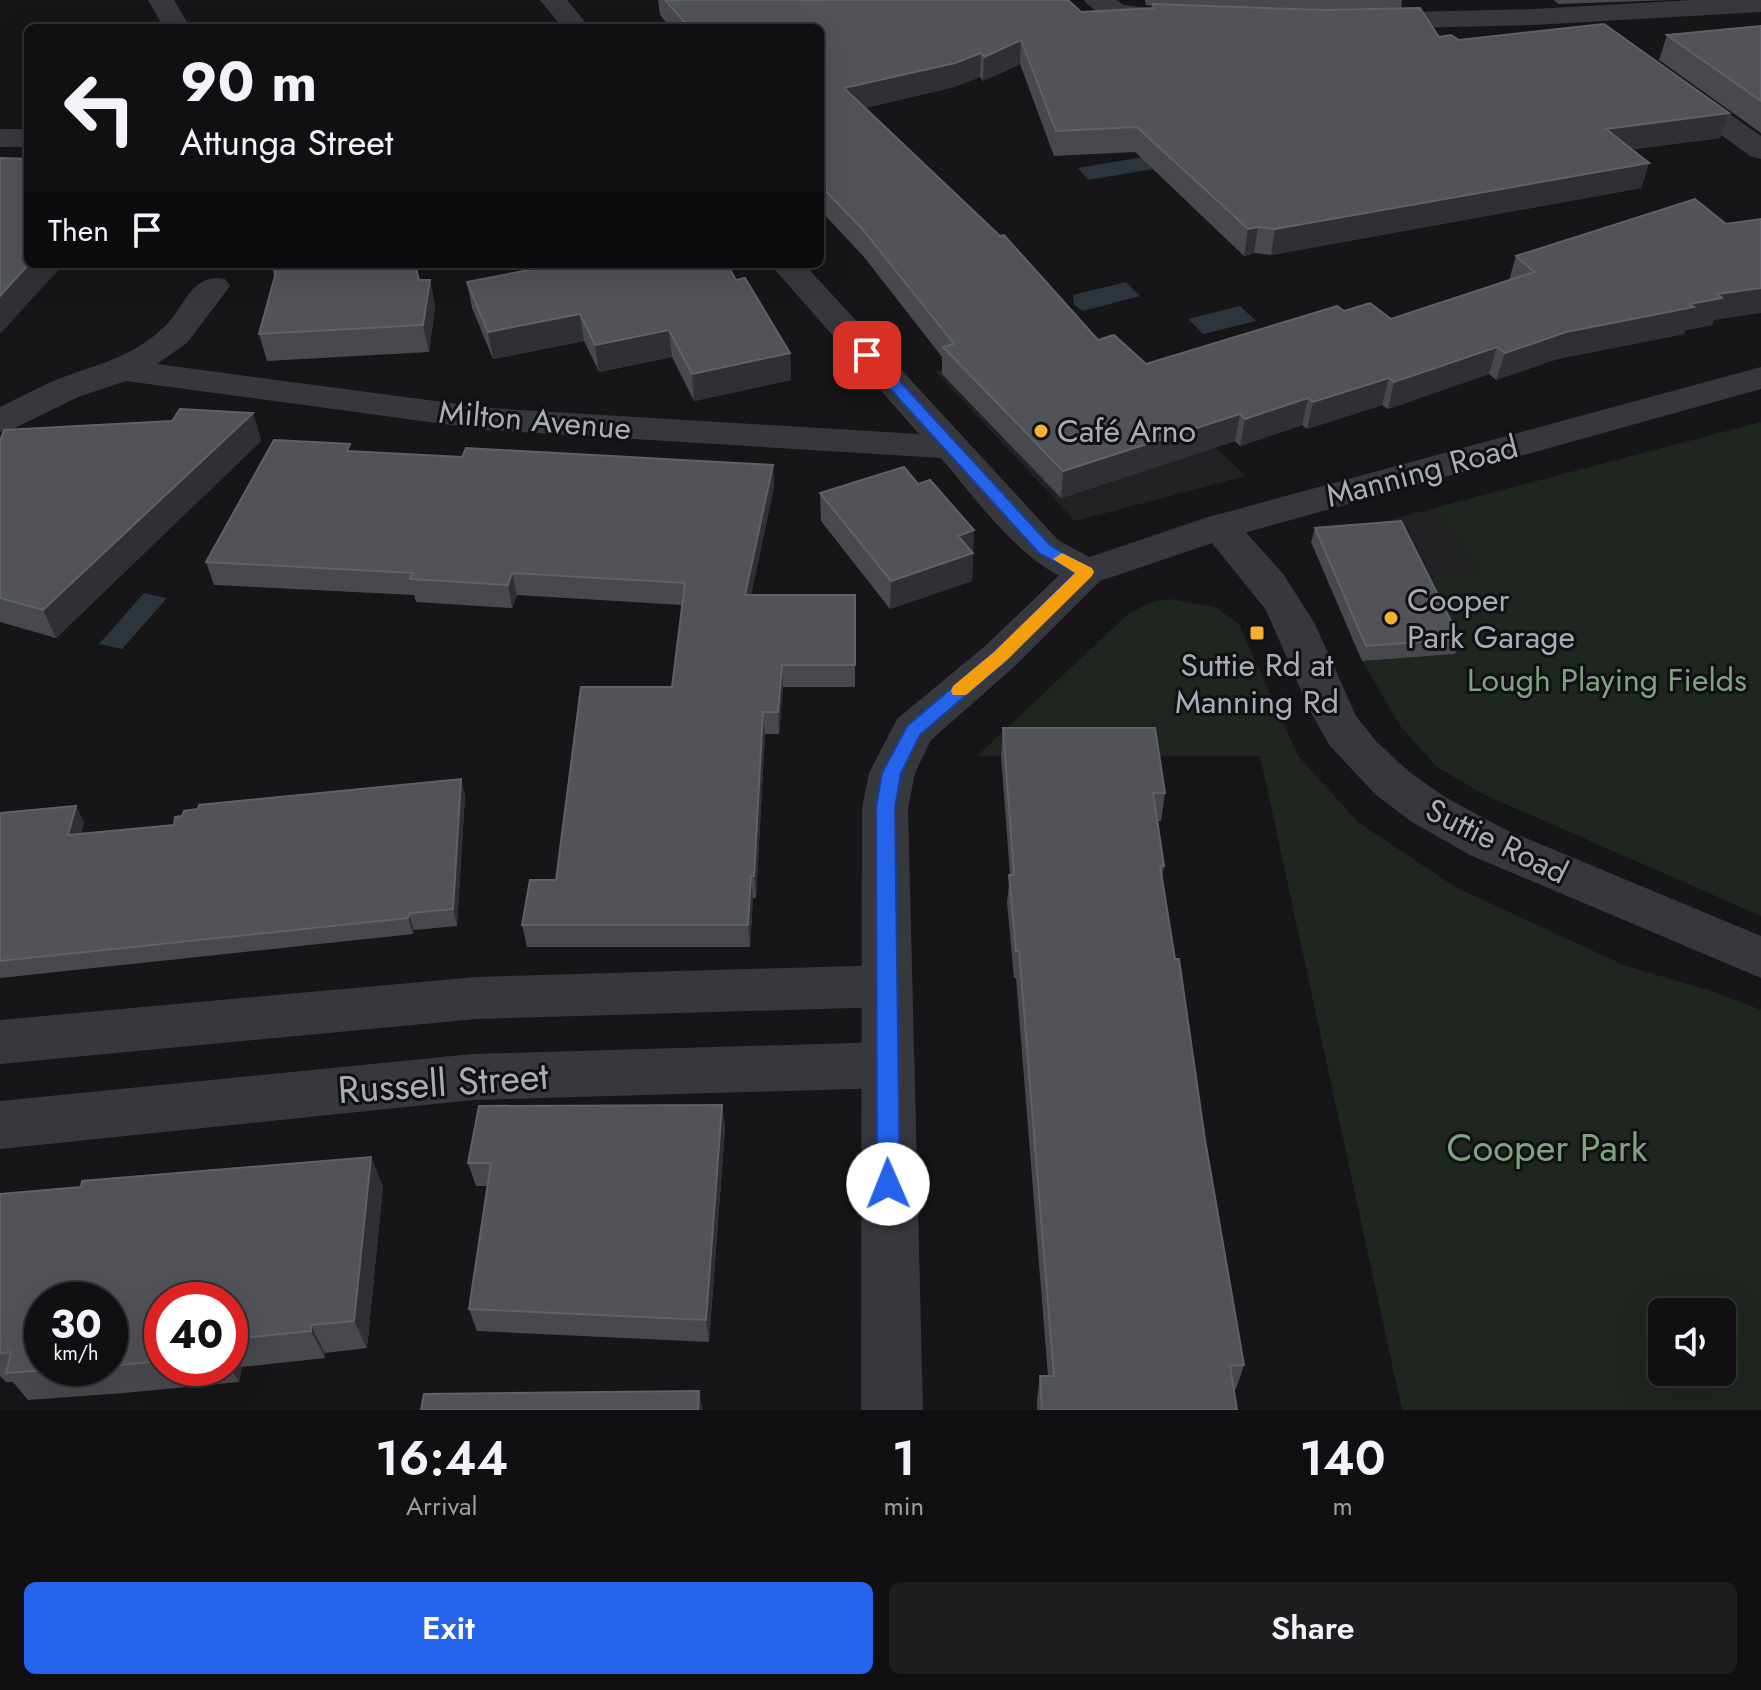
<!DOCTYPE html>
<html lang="en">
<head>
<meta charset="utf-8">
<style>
  :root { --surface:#101012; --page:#1e1e20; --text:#f1f3f6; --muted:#9c9d9f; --line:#303032; --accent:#2563eb }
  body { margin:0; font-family:Jost,sans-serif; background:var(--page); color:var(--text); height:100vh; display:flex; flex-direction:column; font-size:30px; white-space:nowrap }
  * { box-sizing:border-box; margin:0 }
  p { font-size:26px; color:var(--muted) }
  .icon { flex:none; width:44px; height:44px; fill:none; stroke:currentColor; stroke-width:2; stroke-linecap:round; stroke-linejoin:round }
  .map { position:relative; height:1410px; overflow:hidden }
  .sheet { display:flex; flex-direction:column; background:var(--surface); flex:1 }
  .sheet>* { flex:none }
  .guide { position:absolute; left:24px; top:24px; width:800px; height:244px; border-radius:12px; box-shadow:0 8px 32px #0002,0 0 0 2px var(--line); background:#101012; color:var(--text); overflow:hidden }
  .tools { position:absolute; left:1648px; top:1298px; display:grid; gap:16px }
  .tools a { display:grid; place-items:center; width:88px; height:88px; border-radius:12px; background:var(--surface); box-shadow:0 8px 32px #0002,0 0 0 2px var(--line); font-size:40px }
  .speed { position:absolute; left:24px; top:1282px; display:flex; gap:16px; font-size:40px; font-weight:700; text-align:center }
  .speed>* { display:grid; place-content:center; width:104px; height:104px; border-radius:50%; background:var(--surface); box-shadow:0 8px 32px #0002,0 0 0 2px var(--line); line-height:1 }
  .speed small { font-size:20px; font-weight:400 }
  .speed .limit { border:12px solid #d22; background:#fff; color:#111 }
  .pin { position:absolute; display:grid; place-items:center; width:68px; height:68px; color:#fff; margin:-34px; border-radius:16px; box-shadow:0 4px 12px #0006 }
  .me { position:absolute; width:88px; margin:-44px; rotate:359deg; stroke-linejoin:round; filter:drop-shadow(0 0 6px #0008) }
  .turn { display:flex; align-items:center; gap:28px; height:168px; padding:0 24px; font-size:36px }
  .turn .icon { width:104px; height:104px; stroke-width:2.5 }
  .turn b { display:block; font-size:56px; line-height:68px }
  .then { display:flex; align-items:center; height:76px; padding:0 24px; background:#0003; gap:16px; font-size:30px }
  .eta { display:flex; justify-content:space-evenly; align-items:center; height:136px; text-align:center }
  .eta b { font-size:48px; font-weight:600; line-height:56px }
  .button { display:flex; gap:16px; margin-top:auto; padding:16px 24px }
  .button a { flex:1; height:92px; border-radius:12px; background:var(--accent); color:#fff; font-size:32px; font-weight:600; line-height:92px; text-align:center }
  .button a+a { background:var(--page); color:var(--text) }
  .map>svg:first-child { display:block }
  .built { fill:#222225 }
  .green { fill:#1e261f; fill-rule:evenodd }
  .water { fill:#2c353c }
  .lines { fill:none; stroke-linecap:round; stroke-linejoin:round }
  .minor { fill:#37383d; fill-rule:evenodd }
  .tertiary { fill:#37383d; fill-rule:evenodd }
  .wall { fill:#47494d; fill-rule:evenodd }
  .shaded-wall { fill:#2f3033 }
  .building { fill:#525359; stroke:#5f6168; stroke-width:2 }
  .route { fill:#2563eb; stroke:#184099; stroke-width:2 }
  .slow { fill:#f59e0b }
  .poi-dot { fill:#f2b134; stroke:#111113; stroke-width:3 }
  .labels { text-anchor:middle; stroke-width:6; stroke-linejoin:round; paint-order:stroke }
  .street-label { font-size:32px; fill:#a8adb8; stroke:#111113 }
  .poi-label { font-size:32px; fill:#a8adb8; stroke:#111113; text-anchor:start }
  .park-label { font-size:32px; fill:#7fa381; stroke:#111113 }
  .near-street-label { font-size:38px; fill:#a8adb8; stroke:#111113 }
  .near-park-label { font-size:38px; fill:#7fa381; stroke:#111113 }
</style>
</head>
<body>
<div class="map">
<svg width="1761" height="1410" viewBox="0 0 1761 1410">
  <rect width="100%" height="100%" fill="#161618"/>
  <!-- built -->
  <path class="built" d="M1094 334 1246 476 1075 521 936 372Z
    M1434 508 1478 570 1455 654 1362 661 1311 542Z"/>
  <!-- green -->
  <path class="green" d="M1761 422V916L1485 795 1437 767 1401 727 1362 661 1455 654 1419 579 1478 570 1434 508Z
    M1169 599 1215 607 1239 624 1298 756 1358 822 1455 887 1626 966 1712 991 1761 1010V1410H1402L1260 756H977L1127 615 1148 603ZM1662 1312H1722V1372H1662Z"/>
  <!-- water -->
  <path class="water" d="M1155 155 1166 167 1088 180 1078 168Z
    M1126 282 1140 296 1083 311 1074 305 1073 295Z
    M1240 306 1256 321 1203 334 1188 319Z
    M144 593 167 598 122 649 99 644Z"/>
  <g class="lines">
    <!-- minor -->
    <path class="minor" d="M148 0H174L189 26 164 28Z
      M540 0H567L590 28H563Z
      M1084 0H1116L1124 5 1180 12 1184 18 1180 24C1156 30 1099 22 1084 0Z
      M1693 0H1761V12L1534 25 1367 29 1358 27 1354 21 1358 15 1367 13 1534 9Z
      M1675 80 1685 82 1761 136V159L1750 156 1665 94 1661 88 1665 82Z
      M0 129H28V147H0Z
      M770 264H804L1058 540 1100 563 1106 572 1100 581C1044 597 974 496 941 458L488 430 126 381 78 397 13 429 0 432V407C17 399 33 390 51 382 91 365 127 361 162 329 184 310 191 271 225 279L230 286 187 343 157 364 488 408 919 434Z
      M1219 514 1233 518 1284 575 1315 624 1356 716 1376 741 1408 771 1445 797 1504 829 1761 936V978L1470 855 1412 822 1376 795 1330 746 1310 711 1266 610 1199 527 1205 518Z
      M887 965 905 971 913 986 905 1001 887 1007 476 1019 0 1064V1020L476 977Z
      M888 1042 907 1049 915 1065 907 1081 888 1088 473 1100 0 1149V1101L473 1054Z"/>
    <!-- tertiary -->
    <path class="tertiary" d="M1761 367V389L1233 536 1100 581 1015 666 931 740 915 773 908 808 923 1410H861L862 808 869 773 897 719 985 646 1072 563 1205 518Z"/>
  </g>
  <!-- wall -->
  <path class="wall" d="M658 0H1068L1081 12 1152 9 1153 6 1146 5 1145 0H1402L1401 8 1439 37 1459 40 1729 113 1720 138 1632 149 1649 163 1641 188 1271 255 1254 253 1244 256 1135 152 1054 156 1020 64 983 81 980 77 954 87 865 108 1098 340 1146 364 1344 311 1391 319 1509 280 1516 256 1714 320 1712 325 1685 330 1684 334 1557 359 1496 380 1489 374 1388 409 1382 405 1307 429 1302 425 1240 446 1235 441 1061 498 942 374V357L864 257 820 210V28L670 27 660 15Z
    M1554 0H1672L1558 4Z
    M1761 26V133L1659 60 1667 35Z
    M275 276 430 280 435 306 429 352 267 361 259 334Z
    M736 280 790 353 791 380 694 401 672 357 599 372 584 341 493 359 472 308 467 282Z
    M253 413 261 441 56 638 0 622V441Z
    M352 451 462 457 773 465 774 487 751 595H855V687H783L779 734H765L756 898H753L750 947H527L522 925 556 880 672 687 682 605 517 595 512 608 416 602 414 595 214 585 206 562Z
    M918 484 974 530 972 581 890 609 821 521 820 493Z
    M1315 528 1460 639 1455 654 1362 661 1311 542Z
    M1003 728 1165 793 1161 821H1158L1164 866 1162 879 1244 1365 1236 1389H1234L1237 1410H1037V1400L1040 1376H1048L1016 978H1014L1007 902 1010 875 1001 756Z
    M465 795 457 926 414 930 413 934 0 978V813L76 806 84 823 81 834Z
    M722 1105 725 1128 709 1342 477 1331 469 1309 487 1186H476L468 1163Z
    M383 1186 367 1348 325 1353V1358L242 1367 239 1382 124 1393 28 1400 13 1382H6L0 1376V1194ZM110 1300V1368H42ZM162 1300H230V1368H162Z"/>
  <!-- shaded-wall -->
  <path class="shaded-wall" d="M1021 40 1020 64 983 81 984 57Z
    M981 53 980 77 954 87 844 113V88Z
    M1729 113 1720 138 1598 154 1606 129Z
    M1649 163 1641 188 1271 255 1275 229Z
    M1258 227 1254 253 1244 256 1248 229Z
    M29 264H64L0 334V296Z
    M430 280 435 306 429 352 423 325Z
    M1761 288V313L1714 320 1712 325 1685 330 1684 334 1557 359 1496 380 1505 353 1566 332 1690 304 1717 294Z
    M580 314 584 341 493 359 488 332Z
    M669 330 672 357 599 372 595 345Z
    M1497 347 1489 374 1388 409 1394 382Z
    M790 353 791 380 694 401 692 374Z
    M1389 378 1382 405 1307 429 1313 402Z
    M1308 398 1302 425 1240 446 1245 419Z
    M253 413 261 441 56 638 43 610Z
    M1240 414 1235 441 1061 498 1063 471Z
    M773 465 774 487 746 618 745 595Z
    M974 530 972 581 890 609 891 581 958 536Z
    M512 573 517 595 512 608 508 585Z
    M782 665 783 687 779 734 778 712Z
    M763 712 765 734 756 898 754 876Z
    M461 779 465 795 457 926 453 909Z
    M76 806 84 823 76 851 68 835Z
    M751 876 753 898 750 947 748 925Z
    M409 913 414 930 413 934 408 918Z
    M722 1105 725 1128 709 1342 706 1320Z
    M371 1157 383 1186 367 1348 354 1321Z
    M311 1325 325 1353V1358L311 1331Z
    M230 1348 242 1367 239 1382 230 1367Z
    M699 1391 703 1410H698Z"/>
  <!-- building -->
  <path class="building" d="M665 0H1068L1081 12 1154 8 1153 4 1323 10 1420 8 1439 37 1451 35 1459 40 1604 24 1729 113 1606 129 1649 163 1275 229 1258 227 1248 229 1137 127 1056 131 1021 40 984 57 981 53 955 63 844 88 1000 236 1004 235 1098 340 1114 335 1146 364 1337 306 1344 311 1370 303 1391 319 1534 272 1516 256 1695 199 1726 224 1761 219V288L1717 294 1722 298 1690 304 1694 307 1566 332 1505 353 1497 347 1394 382 1389 378 1313 402 1308 398 1245 419 1240 414 1063 471 943 347 954 344 864 231 820 185V28H671L686 24Z
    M1761 26V101L1667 35Z
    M0 158 28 159V264H29L0 296Z
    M274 264H415L419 280H430L423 325 259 334 275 276Z
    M560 264H727L736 280 745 278 790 353 692 374 669 330 595 345 580 314 488 332 467 282Z
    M180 409 253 413 43 610 0 598V441L4 430 172 421Z
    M274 440 350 444 347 451 462 457 466 448 773 465 745 595H855V665H782L778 712H763L754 876H751L748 925H522L530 880H556L581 687H672L685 583 512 573 508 585 410 579 413 573 206 562Z
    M904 467 918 484 930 480 974 530 958 536 973 553 891 581 820 493Z
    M1401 521 1460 639 1366 646 1315 528Z
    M1003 728H1155L1165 793H1153L1164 866H1160L1175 959H1179L1205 1140 1244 1365 1230 1366 1237 1410H1042L1040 1376H1054L1019 951H1016L1009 875H1014Z
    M461 779 453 909 409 913 408 918 0 961V813L76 806 68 835 174 825 175 817 182 816 184 811 198 809 199 805Z
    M722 1105 706 1320 469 1309 491 1163H468L479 1106Z
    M371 1157 354 1321 311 1325V1331L230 1339V1300H162V1361L110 1366V1300H42V1368H79L6 1373 11 1352 0 1353V1194L81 1187 82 1181Z
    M699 1391 698 1410H421L424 1394Z"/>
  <!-- route -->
  <path class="route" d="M867 351 873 352 1050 545 1094 572 1007 660 920 735 901 773 895 808 900 1184 897 1192 888 1195 880 1192 877 1184 876 808 882 773 907 726 994 652 1075 573 1039 553 862 358 860 355Z"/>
  <!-- slow -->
  <path class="slow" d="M1062 553 1092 568 1094 572 1092 576 1007 660 966 695H953L951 691 953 686 994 652 1075 573 1053 559Z"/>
  <!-- markers -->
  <g class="poi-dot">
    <circle cx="1041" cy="431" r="8"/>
    <circle cx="1391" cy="618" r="8"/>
    <rect x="1249" y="625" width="16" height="16" rx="4"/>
  </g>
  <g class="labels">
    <!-- street labels -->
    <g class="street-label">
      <text transform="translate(535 420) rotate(5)" y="11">Milton Avenue</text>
      <text transform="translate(1422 471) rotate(-15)" y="11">Manning Road</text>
      <text transform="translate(1497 841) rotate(26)" y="11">Suttie Road</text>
    </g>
    <!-- poi labels -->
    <g class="poi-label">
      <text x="1057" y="442">Café Arno</text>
      <text x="1407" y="611">Cooper<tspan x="1407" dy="37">Park Garage</tspan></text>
      <text x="1257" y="676" text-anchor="middle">Suttie Rd at<tspan x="1257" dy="37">Manning Rd</tspan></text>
    </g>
    <!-- park labels -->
    <g class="park-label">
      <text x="1607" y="691">Lough Playing Fields</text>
    </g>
    <!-- near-street labels -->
    <g class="near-street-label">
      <text transform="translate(443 1083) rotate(-4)" y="13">Russell Street</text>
    </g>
    <!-- near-park labels -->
    <g class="near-park-label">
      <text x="1547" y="1161">Cooper Park</text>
    </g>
  </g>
</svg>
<div class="tools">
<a><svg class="icon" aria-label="sound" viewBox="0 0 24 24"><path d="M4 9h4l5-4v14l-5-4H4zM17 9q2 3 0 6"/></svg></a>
</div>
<div class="speed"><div>30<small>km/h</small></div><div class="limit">40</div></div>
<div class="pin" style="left:867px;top:355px;background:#d93025"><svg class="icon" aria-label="arrive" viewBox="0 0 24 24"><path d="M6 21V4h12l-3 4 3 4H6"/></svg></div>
<svg class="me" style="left:888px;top:1184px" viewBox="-20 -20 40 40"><circle r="19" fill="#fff"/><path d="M0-13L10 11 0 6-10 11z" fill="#2563eb"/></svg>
<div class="guide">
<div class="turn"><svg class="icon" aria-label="left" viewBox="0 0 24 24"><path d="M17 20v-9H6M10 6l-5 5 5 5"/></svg><div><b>90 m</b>Attunga Street</div></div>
<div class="then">Then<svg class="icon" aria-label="arrive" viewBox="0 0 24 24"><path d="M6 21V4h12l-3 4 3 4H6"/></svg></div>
</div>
</div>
<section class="sheet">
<div class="eta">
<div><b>16:44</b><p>Arrival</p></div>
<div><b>1</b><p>min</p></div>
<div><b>140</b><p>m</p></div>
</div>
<div class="button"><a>Exit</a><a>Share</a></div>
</section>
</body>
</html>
